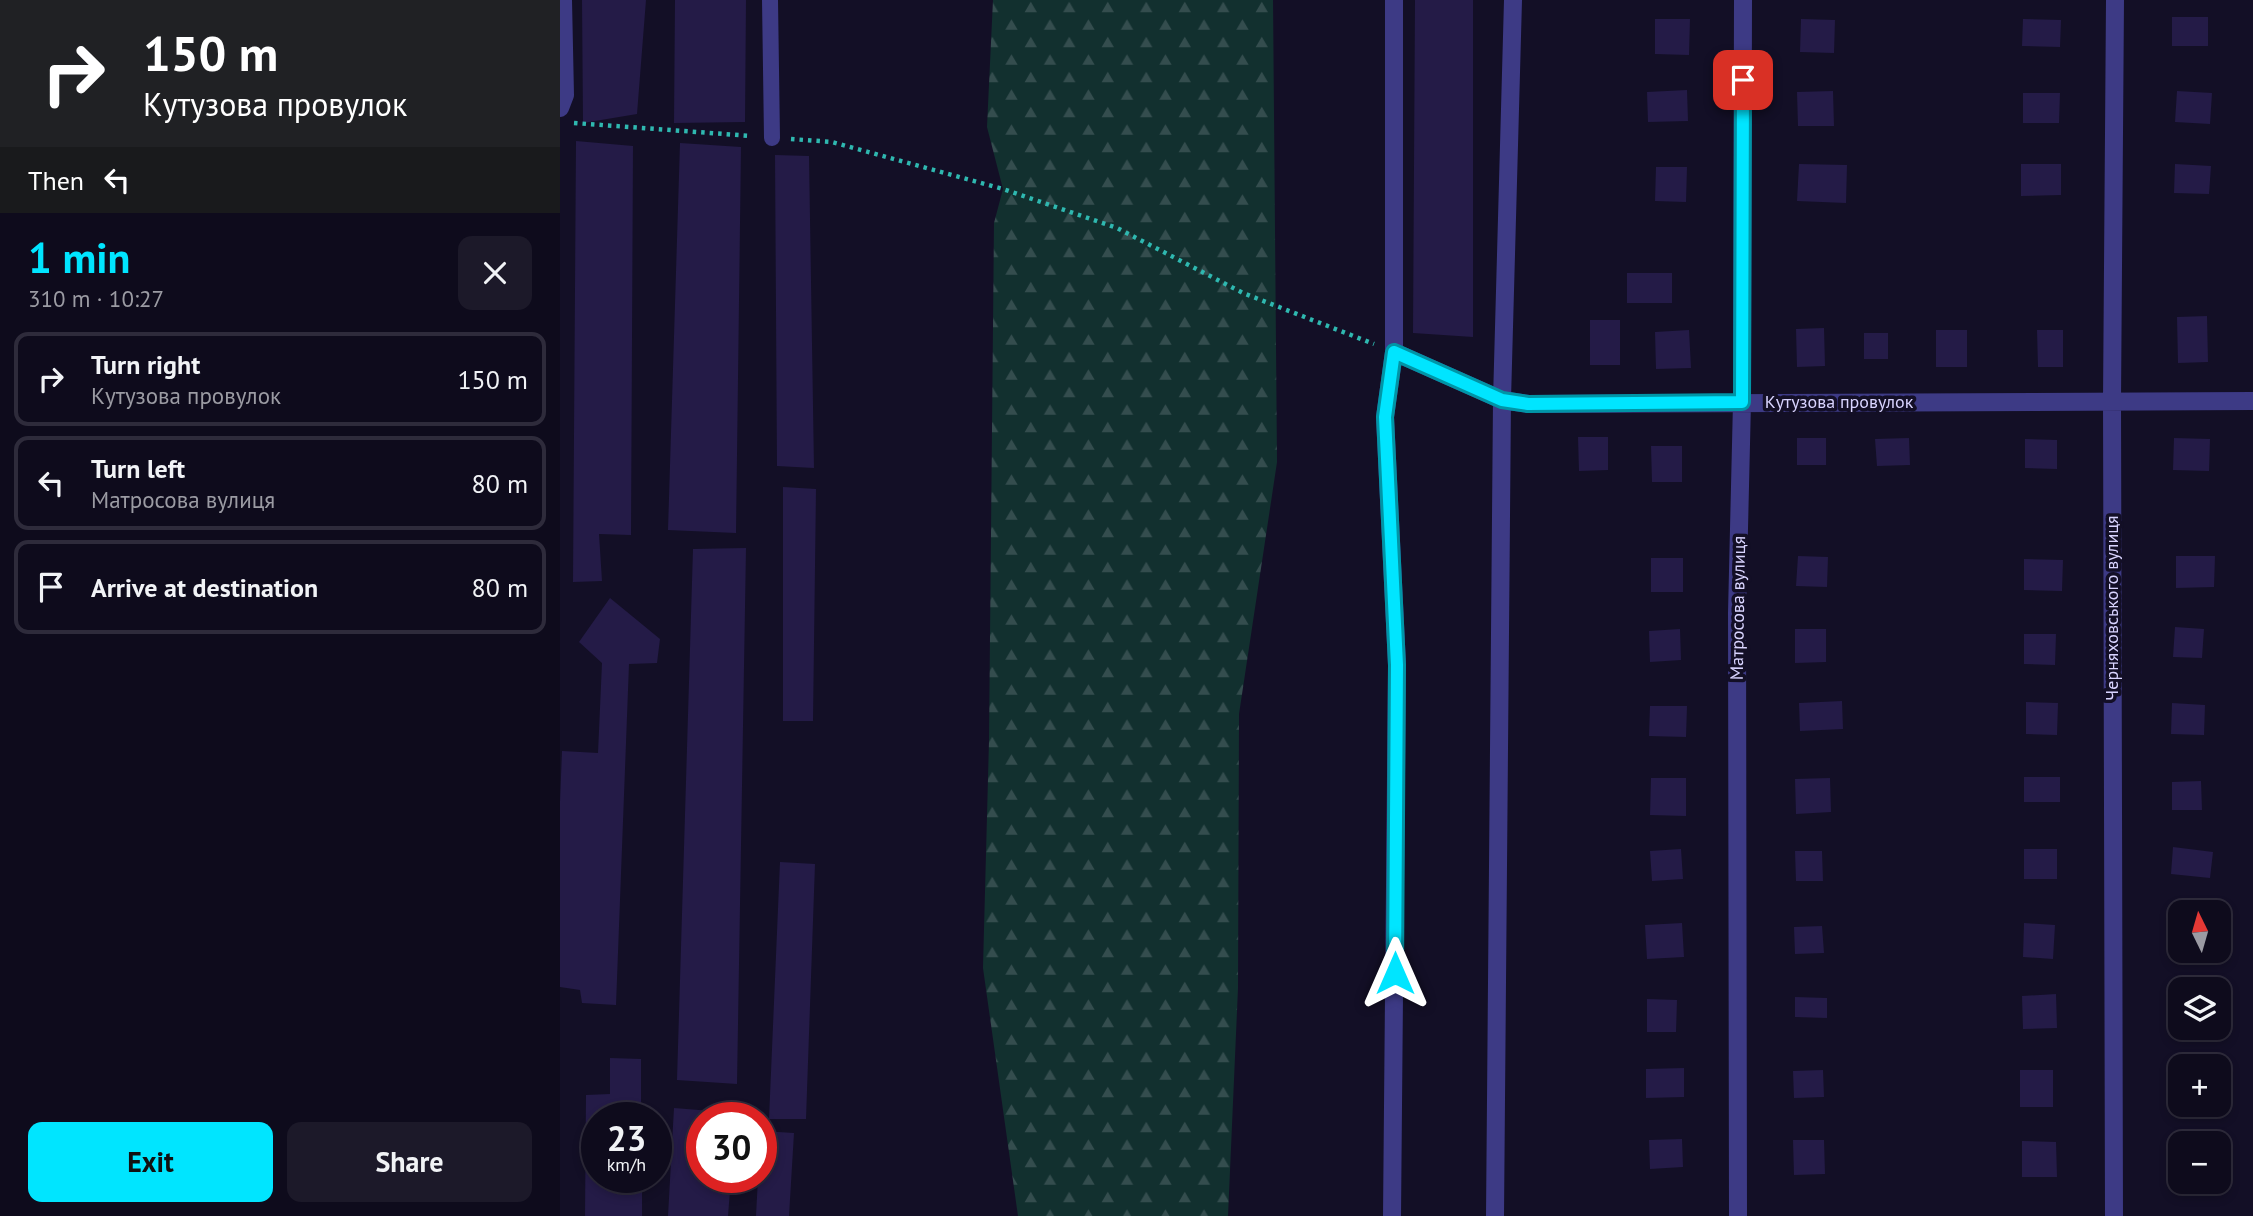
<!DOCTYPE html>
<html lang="en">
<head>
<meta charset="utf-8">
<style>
  :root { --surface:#0e0b1c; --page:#1c1929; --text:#f1f3f6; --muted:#9b9ba3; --line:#2e2b3b; --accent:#00e5ff }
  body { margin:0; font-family:"PT Sans",sans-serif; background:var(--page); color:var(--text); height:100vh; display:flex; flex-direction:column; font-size:26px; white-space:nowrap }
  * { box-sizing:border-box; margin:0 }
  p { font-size:23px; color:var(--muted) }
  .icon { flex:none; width:38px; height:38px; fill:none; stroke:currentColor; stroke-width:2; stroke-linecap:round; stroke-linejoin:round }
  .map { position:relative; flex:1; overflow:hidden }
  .drawer { display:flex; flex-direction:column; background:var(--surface); width:560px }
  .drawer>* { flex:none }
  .top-card { background:#202124; color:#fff; overflow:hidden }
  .needle { width:46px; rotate:355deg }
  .buttons { position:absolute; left:1608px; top:900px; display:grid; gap:14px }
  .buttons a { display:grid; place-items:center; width:63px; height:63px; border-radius:14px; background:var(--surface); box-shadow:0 4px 10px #0003,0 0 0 2px var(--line); font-size:35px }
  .speed { position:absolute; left:21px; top:1102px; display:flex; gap:14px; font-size:35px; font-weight:700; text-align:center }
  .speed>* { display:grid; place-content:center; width:91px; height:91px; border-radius:50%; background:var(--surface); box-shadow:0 4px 10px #0003,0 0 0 2px var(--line); line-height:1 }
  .speed small { font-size:18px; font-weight:400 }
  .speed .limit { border:10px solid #d22; background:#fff; color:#111 }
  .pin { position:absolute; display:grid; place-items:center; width:60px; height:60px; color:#fff; margin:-30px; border-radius:14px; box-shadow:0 4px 10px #0006 }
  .me { position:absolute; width:77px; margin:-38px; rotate:0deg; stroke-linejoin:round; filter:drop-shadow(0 0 5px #0008) }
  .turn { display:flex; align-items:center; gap:24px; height:147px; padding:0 28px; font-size:32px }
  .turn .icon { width:91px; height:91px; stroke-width:2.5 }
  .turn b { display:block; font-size:49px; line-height:60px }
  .then { display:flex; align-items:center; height:66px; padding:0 28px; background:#0003; gap:14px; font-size:26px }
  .round { display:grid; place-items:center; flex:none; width:74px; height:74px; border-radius:14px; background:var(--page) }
  .headline { display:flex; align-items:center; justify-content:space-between; height:119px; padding:0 28px }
  h1 { font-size:42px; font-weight:700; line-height:52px; color:var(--accent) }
  .cta { display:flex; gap:14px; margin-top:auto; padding:14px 28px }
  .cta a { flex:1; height:80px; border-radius:14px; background:var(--accent); color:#111; font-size:28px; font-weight:700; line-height:80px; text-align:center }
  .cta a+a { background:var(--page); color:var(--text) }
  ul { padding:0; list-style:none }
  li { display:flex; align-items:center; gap:21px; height:94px; margin:0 14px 10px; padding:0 14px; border:4px solid var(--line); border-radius:14px }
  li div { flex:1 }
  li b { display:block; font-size:26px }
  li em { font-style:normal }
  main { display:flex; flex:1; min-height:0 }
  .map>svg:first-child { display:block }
  .forest { fill:url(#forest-firs) }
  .building { fill:#241b47 }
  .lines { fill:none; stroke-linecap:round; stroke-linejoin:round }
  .path { stroke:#2fb8b0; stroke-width:4.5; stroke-dasharray:3.5 5; stroke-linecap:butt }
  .service { stroke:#3d3a85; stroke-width:16 }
  .minor { stroke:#3d3a85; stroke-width:18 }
  .tertiary { stroke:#3d3a85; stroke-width:18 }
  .route-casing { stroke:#0095a6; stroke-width:18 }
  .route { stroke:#00e5ff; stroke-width:12 }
  .labels { text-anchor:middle; stroke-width:7; stroke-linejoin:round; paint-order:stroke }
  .street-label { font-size:18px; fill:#d9d4ff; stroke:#130f26 }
</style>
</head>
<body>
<main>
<section class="drawer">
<div class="top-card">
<div class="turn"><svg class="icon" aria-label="right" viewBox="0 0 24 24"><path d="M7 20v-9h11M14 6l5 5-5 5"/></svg><div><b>150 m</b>Кутузова провулок</div></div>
<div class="then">Then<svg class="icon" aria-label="left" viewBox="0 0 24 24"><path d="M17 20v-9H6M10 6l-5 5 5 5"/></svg></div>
</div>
<div class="headline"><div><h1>1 min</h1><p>310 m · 10:27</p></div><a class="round"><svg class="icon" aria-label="close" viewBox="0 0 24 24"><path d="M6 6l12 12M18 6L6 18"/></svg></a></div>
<ul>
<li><svg class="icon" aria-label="right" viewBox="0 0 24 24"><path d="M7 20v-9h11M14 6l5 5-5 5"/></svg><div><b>Turn right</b><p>Кутузова провулок</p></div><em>150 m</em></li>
<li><svg class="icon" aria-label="left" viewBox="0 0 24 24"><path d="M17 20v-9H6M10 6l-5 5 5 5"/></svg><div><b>Turn left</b><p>Матросова вулиця</p></div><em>80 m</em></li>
<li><svg class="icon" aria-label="arrive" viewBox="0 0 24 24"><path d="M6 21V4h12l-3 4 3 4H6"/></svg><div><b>Arrive at destination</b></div><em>80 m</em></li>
</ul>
<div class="cta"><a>Exit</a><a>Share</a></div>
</section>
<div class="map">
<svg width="1693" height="1216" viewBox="0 0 1693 1216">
  <defs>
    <pattern id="forest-firs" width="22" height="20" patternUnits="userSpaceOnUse" patternTransform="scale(1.75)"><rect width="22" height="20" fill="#12302f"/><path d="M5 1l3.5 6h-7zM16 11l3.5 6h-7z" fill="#344d4e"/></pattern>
  </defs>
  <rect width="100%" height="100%" fill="#130f26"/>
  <!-- forest -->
  <path class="forest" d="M433 0H713L717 462 679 714 678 988 668 1216H458L423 968 429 741 434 223 443 189 427 127Z"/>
  <!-- building -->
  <path class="building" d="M22 0H86L77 114 23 123Z
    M115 0H186L185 122 114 123Z
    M855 0H913V337L853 333Z
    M1612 17H1648V46H1612Z
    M1095 19H1130L1129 55 1095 54Z
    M1241 19 1275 20 1274 53 1240 52Z
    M1463 19 1501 20 1500 47 1462 46Z
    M1127 90 1128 121 1088 122 1087 92Z
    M1273 91 1274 126H1238L1237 92Z
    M1617 91 1652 93 1650 124 1615 122Z
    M1463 93H1500L1499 123H1463Z
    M16 141 73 146 71 535 39 534 42 581 13 582Z
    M120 143 181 147 176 533 108 530Z
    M215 155 249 156 254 468 217 466Z
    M1239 164 1287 165 1286 203 1237 201Z
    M1461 164H1501V195L1461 196Z
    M1615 164 1651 166 1649 194 1614 193Z
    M1096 167H1127L1126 202 1095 201Z
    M1067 273H1112V303H1067Z
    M1647 316 1648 362 1618 363 1617 317Z
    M1030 320H1060V365H1030Z
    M1264 328 1265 366 1237 367 1236 329Z
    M1129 330 1131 368 1096 369 1095 332Z
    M1376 330H1407V367H1376Z
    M1477 330H1503V367H1478Z
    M1304 333H1328V359H1304Z
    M1018 437H1048V470L1019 471Z
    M1237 438H1266V465H1237Z
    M1349 438 1350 465 1317 466 1315 439Z
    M1614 438 1650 439 1649 471 1613 470Z
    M1465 439 1497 440V469L1465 468Z
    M1091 446H1122V482H1092Z
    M223 487 256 489 253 721H223Z
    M186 548 177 1084 117 1080 133 549Z
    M1238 556 1268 557 1267 587 1236 586Z
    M1616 556H1655L1654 587 1616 588Z
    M1091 558H1123V592H1091Z
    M1464 559 1503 560 1502 591 1464 590Z
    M50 598 100 639 97 663 69 664 56 1005 22 1003 20 990 0 987V802L2 751 38 753 42 663 19 642Z
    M1615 627 1644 629 1642 658 1613 657Z
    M1120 629 1121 660 1090 662 1089 631Z
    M1235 629H1266V662L1235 663Z
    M1464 634H1496L1495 665 1464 664Z
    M1282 701 1283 729 1240 731 1239 703Z
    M1466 702 1498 703 1497 735 1466 734Z
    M1612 703 1645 705 1644 735 1611 734Z
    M1090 706H1127L1126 737 1089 736Z
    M1464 777H1500V802H1464Z
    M1091 778H1126V816L1090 815Z
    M1270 778 1271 812 1236 814 1235 779Z
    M1641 781 1642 810H1612V782Z
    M1613 847 1653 852 1650 878 1611 874Z
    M1121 849 1123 879 1092 881 1090 851Z
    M1464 849H1497V879H1464Z
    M1235 851H1262L1263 881H1236Z
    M220 862 255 864 246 1119H209Z
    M1612 922H1620V952H1612Z
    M1122 923 1124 957 1087 959 1085 925Z
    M1464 923 1495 925 1493 959 1463 957Z
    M1262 926 1264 953 1235 954 1234 927Z
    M1496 994 1497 1028 1463 1029 1462 996Z
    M1620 996V1025H1608V997Z
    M1235 997 1267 998V1018L1235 1017Z
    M1087 999 1117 1000 1116 1032H1087Z
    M50 1058 81 1059V1118H37V1178H82V1216H25L26 1095 50 1094Z
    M1124 1068V1097L1086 1098V1069Z
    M1263 1070 1264 1097 1234 1098 1233 1071Z
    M1460 1070H1493V1107H1460Z
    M1608 1070H1620V1098H1608Z
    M114 1108 176 1113 175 1118H142V1178H171L168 1216H108Z
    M201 1131 234 1133 229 1216H196L198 1178H201Z
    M1122 1139 1123 1167 1090 1169 1089 1140Z
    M1233 1140H1264L1265 1174 1234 1175Z
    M1462 1141 1496 1142 1497 1177H1462Z
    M1613 1142H1620V1168H1612Z"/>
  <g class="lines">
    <!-- path -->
    <path class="path" d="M14 123 191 136
      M231 139 272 142 443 189 557 228 683 293 814 344"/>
    <!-- service -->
    <path class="service" d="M210 0 212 138"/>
    <!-- minor -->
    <path class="minor" d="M834 352 942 400 968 404 1693 401
      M832 1216 837 665 825 417 834 352V0
      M935 1216 942 400 953 0
      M1178 1216 1177 613 1182 402 1183 0
      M1554 1216 1552 400 1555 0"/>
    <!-- tertiary -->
    <path class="tertiary" d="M0 108 5 95 3 0"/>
  </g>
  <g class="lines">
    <defs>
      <path id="route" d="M835 973 837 665 825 417 834 352 942 400 968 404 1182 402 1183 80"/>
    </defs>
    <!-- route casing -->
    <use href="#route" class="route-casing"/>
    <!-- route -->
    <use href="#route" class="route"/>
  </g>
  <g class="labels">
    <!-- street labels -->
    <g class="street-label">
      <text x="1279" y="408">Кутузова провулок</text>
      <text transform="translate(1178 608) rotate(-89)" y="6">Матросова вулиця</text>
      <text transform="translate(1552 608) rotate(-90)" y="6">Черняховського вулиця</text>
    </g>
  </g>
</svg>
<div class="buttons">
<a><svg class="needle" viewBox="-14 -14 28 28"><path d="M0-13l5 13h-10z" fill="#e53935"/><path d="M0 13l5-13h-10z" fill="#9b9ba3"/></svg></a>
<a><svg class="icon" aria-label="layers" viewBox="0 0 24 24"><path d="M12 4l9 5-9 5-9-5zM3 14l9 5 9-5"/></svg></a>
<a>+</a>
<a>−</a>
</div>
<div class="speed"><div>23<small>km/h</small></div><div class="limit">30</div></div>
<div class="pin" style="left:1183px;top:80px;background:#d93025"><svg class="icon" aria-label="arrive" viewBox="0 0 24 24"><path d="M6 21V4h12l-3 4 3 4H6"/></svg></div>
<svg class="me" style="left:835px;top:973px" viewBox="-20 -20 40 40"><path d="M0-17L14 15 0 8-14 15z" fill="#00e5ff" stroke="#fff" stroke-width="4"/></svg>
</div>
</main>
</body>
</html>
